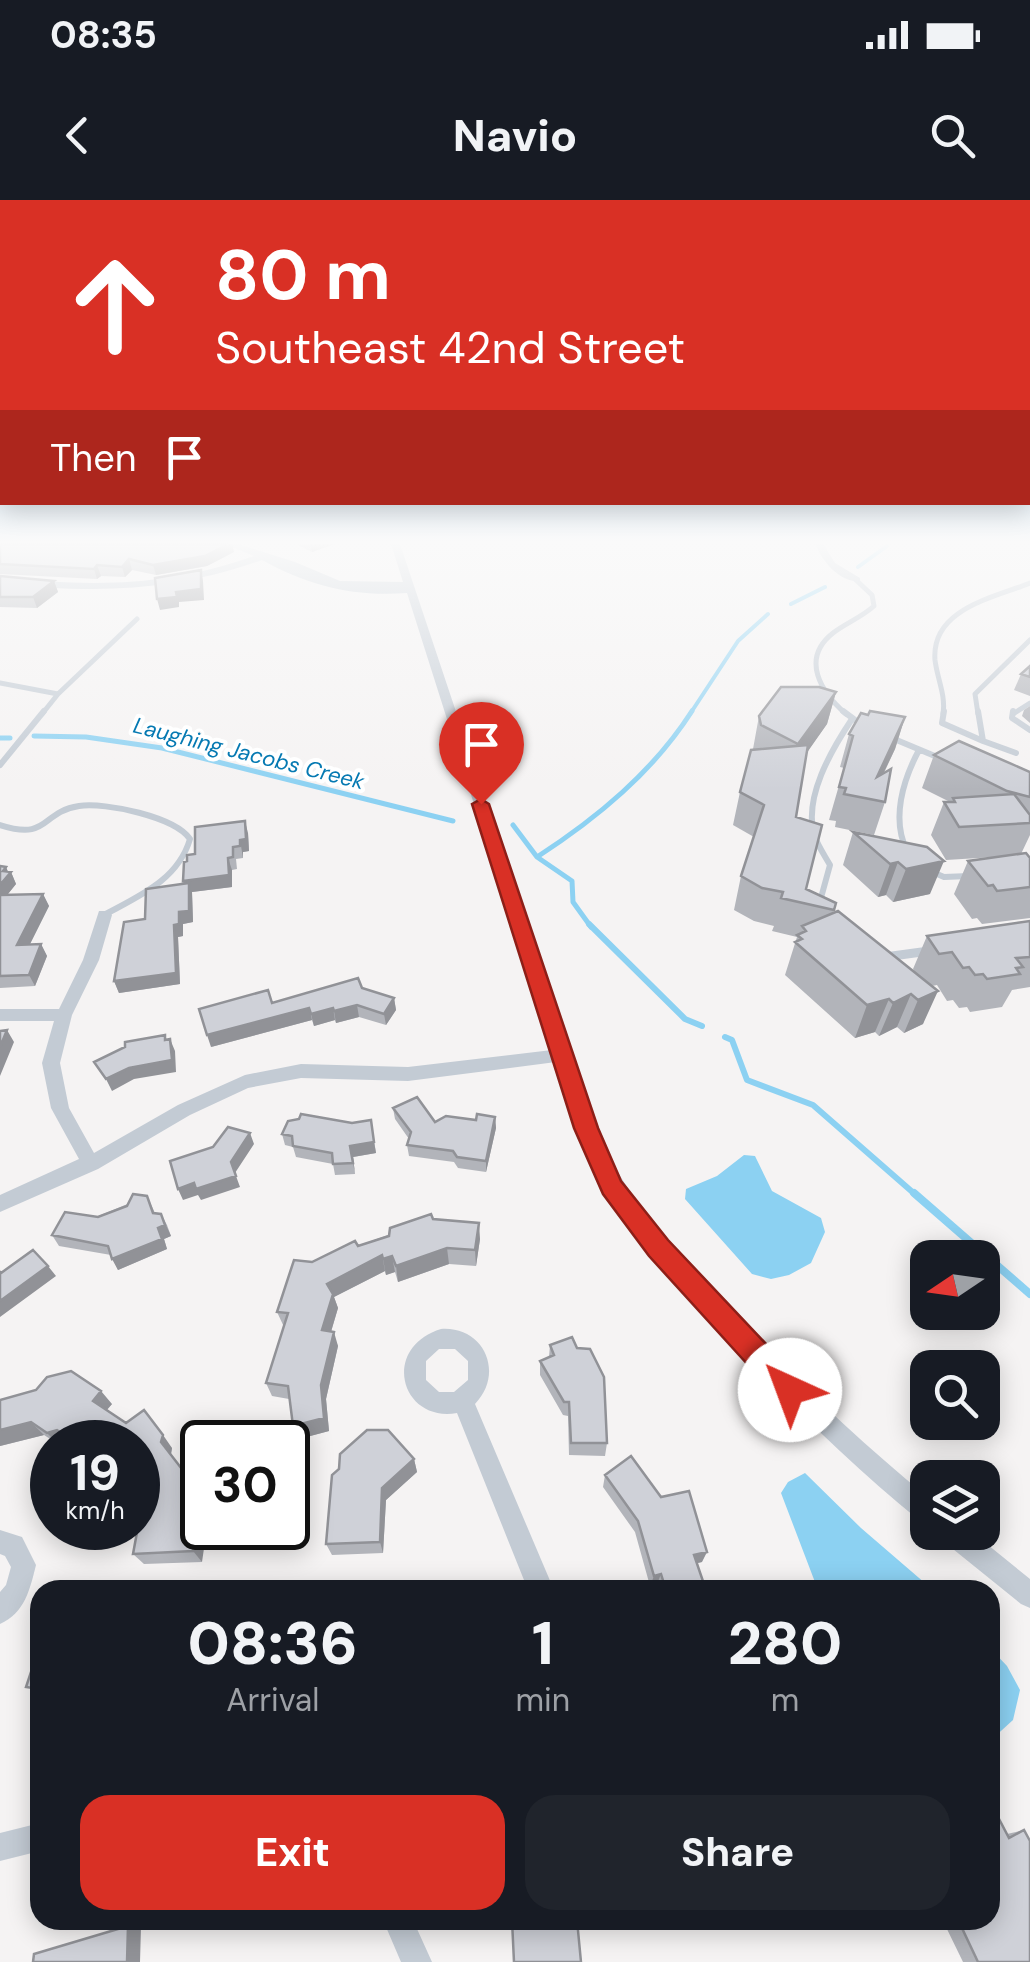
<!DOCTYPE html>
<html lang="en">
<head>
<meta charset="utf-8">
<style>
  :root { --surface:#171b24; --page:#20242c; --text:#f1f3f6; --muted:#9ea1a6; --accent:#d93025 }
  body { margin:0; font-family:"DM Sans",sans-serif; background:var(--page); color:var(--text); height:100vh; display:flex; flex-direction:column; font-size:38px; white-space:nowrap }
  * { box-sizing:border-box; margin:0 }
  p { font-size:32px; color:var(--muted) }
  .icon { flex:none; width:55px; height:55px; fill:none; stroke:currentColor; stroke-width:2; stroke-linecap:round; stroke-linejoin:round }
  .map { position:relative; flex:1; overflow:hidden }
  .side { position:absolute; left:30px; top:1380px; width:970px; height:350px; display:flex; flex-direction:column; background:var(--surface); border-radius:30px; box-shadow:0 5px 25px #0003 }
  .side>* { flex:none }
  .top-card { position:absolute; left:0px; top:0px; width:1030px; height:305px; box-shadow:0 5px 25px #0003; background:#d93025; color:#fff; overflow:hidden }
  .needle { width:65px; rotate:257deg }
  .tools { position:absolute; left:910px; top:1040px; display:grid; gap:20px }
  .tools a { display:grid; place-items:center; width:90px; height:90px; border-radius:20px; background:var(--surface); box-shadow:0 5px 25px #0003; font-size:50px }
  .speed { position:absolute; left:30px; top:1220px; display:flex; gap:20px; font-size:50px; font-weight:700; text-align:center }
  .speed>* { display:grid; place-content:center; width:130px; height:130px; border-radius:50%; background:var(--surface); box-shadow:0 5px 25px #0003; line-height:1 }
  .speed small { font-size:25px; font-weight:400 }
  .speed .limit { border:5px solid #111; border-radius:15px; background:#fff; color:#111 }
  .pin { position:absolute; display:grid; place-items:center; width:85px; height:85px; color:#fff; margin:-102px -42px; border-radius:50% 50% 50% 0; rotate:-45deg; box-shadow:0 0 10px #0007 }
  .pin .icon { rotate:45deg }
  .me { position:absolute; width:110px; margin:-55px; rotate:317deg; stroke-linejoin:round; filter:drop-shadow(0 0 8px #0008) }
  .turn { display:flex; align-items:center; gap:35px; height:210px; padding:0 50px; font-size:45px }
  .turn .icon { width:130px; height:130px; stroke-width:2.5 }
  .turn b { display:block; font-size:70px; line-height:85px }
  .then { display:flex; align-items:center; height:95px; padding:0 50px; background:#0003; gap:20px; font-size:38px }
  .eta { display:flex; justify-content:space-evenly; align-items:center; height:170px; text-align:center }
  .eta b { font-size:60px; font-weight:800; line-height:70px }
  .button { display:flex; gap:20px; margin-top:auto; padding:20px 50px }
  .button a { flex:1; height:115px; border-radius:30px; background:var(--accent); color:#fff; font-size:40px; font-weight:800; line-height:115px; text-align:center }
  .button a+a { background:var(--page); color:var(--text) }
  .status { display:flex; justify-content:space-between; align-items:center; height:70px; padding:0 50px; background:var(--surface); direction:ltr }
  .status svg { height:28px; fill:currentColor }
  header { display:flex; justify-content:space-between; align-items:center; height:130px; padding:0 50px; background:var(--surface); font-size:45px; font-weight:800 }
  .map>svg:first-child { display:block }
  .water { fill:#8cd1f2 }
  .lines { fill:none; stroke-linecap:round; stroke-linejoin:round }
  .stream-far3 { stroke:#8cd1f2; stroke-width:4 }
  .stream-far2 { stroke:#8cd1f2; stroke-width:5 }
  .stream-far1 { stroke:#8cd1f2; stroke-width:6 }
  .stream { stroke:#8cd1f2; stroke-width:8 }
  .service-far2 { stroke:#c3cbd4; stroke-width:5 }
  .service-far1 { stroke:#c3cbd4; stroke-width:6 }
  .service { stroke:#c3cbd4; stroke-width:9 }
  .minor { fill:#c3cbd4; fill-rule:evenodd }
  .wall { fill:#b2b4ba }
  .shaded-wall { fill:#919297 }
  .building { fill:#cfd1d8; stroke:#919297; stroke-width:2.5 }
  .route { fill:#d93025; stroke:#8d1f18; stroke-width:2.5 }
  .labels { text-anchor:middle; stroke-width:8; stroke-linejoin:round; paint-order:stroke }
  .far-water-label { font-size:22px; font-style:italic; fill:#0579b2; stroke:#fff }
</style>
</head>
<body>
<div class="status"><b>08:35</b><svg viewBox="0 0 49 12"><path d="M0 12V9h3v3zM5 12V6h3v6zM10 12V3h3v9zM15 12V0h3v12zM26 1h20v11H26zM47 4h2v5h-2z"/></svg></div>
<header><svg class="icon" aria-label="back" viewBox="0 0 24 24"><path d="M15 5l-7 7 7 7"/></svg>Navio<svg class="icon" aria-label="search" viewBox="0 0 24 24"><circle cx="10" cy="10" r="6"/><path d="M15 15l6 6"/></svg></header>
<div class="map">
<svg width="1030" height="1762" viewBox="0 0 1030 1762">
  <rect width="100%" height="100%" fill="#f5f3f3"/>
  <!-- water -->
  <path class="water" d="M744 955 755 956 772 991 821 1018 825 1032 811 1063 789 1075 771 1079 752 1074 685 999 686 989 717 976Z
    M805 1273 861 1328 933 1390H818L781 1293 788 1282Z
    M990 1448 1007 1466 1020 1490 1013 1520 990 1541Z"/>
  <g class="lines">
    <!-- stream-far3 -->
    <path class="stream-far3" d="M858 367 887 346
      M791 404 825 387
      M690 514 738 441 768 414"/>
    <!-- stream-far2 -->
    <path class="stream-far2" d="M34 536 86 537 162 548 453 621
      M0 538H10
      M513 625 537 657 572 681 573 702 591 727
      M537 657C597 618 653 572 692 511"/>
    <!-- stream-far1 -->
    <path class="stream-far1" d="M589 724 685 819 702 826
      M725 837 732 840 747 880 813 905 917 996"/>
    <!-- stream -->
    <path class="stream" d="M914 993 1030 1094"/>
    <!-- service-far2 -->
    <path class="service-far2" d="M0 483 58 494 42 514
      M58 494 137 419
      M846 514C821 492 800 459 833 433 846 423 862 417 874 406L872 395 856 380
      M943 514C946 495 937 478 935 460 931 409 993 398 1030 383
      M978 514 975 494 1030 440
      M1013 514 1030 503"/>
    <!-- service-far1 -->
    <path class="service-far1" d="M843 511 855 520
      M944 511 942 523 983 541 978 511
      M1013 511 1012 518 1030 530
      M887 536 942 559
      M983 541 1016 553
      M0 565 44 511
      M0 625C50 641 40 612 79 606 106 602 175 617 190 639 178 680 139 696 104 715
      M907 651C891 619 903 580 919 550
      M930 671 944 677 969 676
      M819 705 830 665C825 656 818 646 815 637 802 599 832 549 852 519"/>
    <!-- service -->
    <path class="service" d="M885 757 929 751"/>
    <!-- minor -->
    <path class="minor" d="M225 344H238L295 362 340 381 403 382 391 344H400L595 928C629 1005 685 1063 742 1124 801 1185 862 1244 928 1297V1325L920 1321C845 1260 777 1192 711 1120 674 1079 635 1038 607 989 583 949 570 906 556 862L408 881 301 878 248 888 190 915 98 969 0 1012V995L79 959 51 908 42 863 54 821H0V809H59L83 760 99 711H109L112 715 99 760 72 815 60 863 69 908 94 953 178 905 245 875 301 864 408 867 552 850 407 393C353 397 309 386 262 360 172 392 94 394 0 383V377C91 387 167 387 254 356Z
      M815 344H823L835 363 860 378V382C837 380 824 363 815 344Z
      M441 1129C484 1126 505 1173 475 1204L554 1390H528L457 1213C401 1223 380 1148 441 1129ZM439 1149H455L468 1161V1180L454 1192H439L426 1180V1161Z
      M0 1330 22 1337 36 1365C30 1389 25 1413 0 1424V1392L6 1385 11 1367 5 1356 0 1354Z
      M940 1332H972L1030 1379V1408L1021 1404 943 1341Z
      M40 1623V1651L0 1661V1633Z
      M383 1720H413L432 1762H401Z"/>
  </g>
  <!-- wall -->
  <path class="wall" d="M0 344H232L234 352 207 366 156 375 132 370 125 377 101 376 97 379 0 374Z
    M296 344H334L312 352Z
    M0 376 54 381 58 392 37 408 0 407Z
    M1030 466V496L1014 490 1021 474Z
    M836 492 827 524 806 553 796 617 806 689 836 703 833 713 916 774 913 769 927 736 1030 721V787L1012 790 1002 807 970 812 967 807 959 808 953 800 947 801 937 785 932 786 923 824 904 833 897 827 879 836 875 832 855 838 785 775 797 737 772 731 774 726 754 721 734 710 741 676 754 637 733 625 740 592 753 549 759 516Z
    M1030 506V523L1022 516 1024 510Z
    M868 515 905 517 895 549 884 573 885 602 874 635 835 627 836 621 829 620 844 568 840 567 849 534Z
    M934 555 1030 572V635L1021 654 1030 658V718L982 724 977 718 972 719 954 694 968 661 995 657 946 660 931 635 944 602H950L922 588Z
    M853 632 927 647 930 694 893 702 886 695 878 697 843 665Z
    M248 633 249 651 243 652V658L236 659 237 669 232 670V687L192 692 193 722 183 724V736L178 737 180 784 119 793 114 781 145 719 184 684 183 681 187 661 195 654Z
    M0 666 6 667 8 672H11L16 684 7 695 43 694 49 706 30 744H41L47 756 35 786 0 788Z
    M394 798 396 810 386 825 359 817 336 823 335 820 314 826 312 820 211 847 272 803Z
    M393 908 435 922 476 920 495 917 496 928 486 972 458 968 454 962 409 956 407 945 409 939 395 919Z
    M371 920 376 953 353 957 355 974 335 975 333 964 296 957 293 947 285 945 282 934Z
    M147 996 155 1013 161 1014 167 1025 171 1036 164 1039 167 1049 118 1070 111 1055 59 1046 52 1035Z
    M433 1019 480 1039 476 1066 449 1064 398 1082 395 1072 386 1075 385 1071 334 1097 338 1108 331 1132 338 1146 326 1199 329 1231 299 1239 289 1199 272 1196 266 1183 284 1127 277 1112 312 1062Z
    M550 1145 607 1243 605 1256 569 1255 568 1216 563 1215 540 1175V1161L549 1157Z
    M0 1200 112 1204 107 1210 126 1223 172 1248 171 1254 202 1362 144 1364 133 1354 141 1312 138 1310V1242H55L44 1235 0 1246Z
    M414 1259 417 1272 386 1300 383 1353 332 1355 326 1344Z
    M605 1275 702 1362 697 1363 706 1390H659L657 1384 650 1386 635 1332 603 1287Z
    M998 1617 1007 1634 1024 1630 1030 1762H963L945 1725 957 1720H990V1618Z"/>
  <!-- shaded-wall -->
  <path class="shaded-wall" d="M228 344H232L234 352 207 366 156 375 153 365Z
    M311 344H334L312 352Z
    M129 359 132 370 125 377 122 367Z
    M97 365 101 376 97 379 94 369Z
    M201 370 203 381 204 400 179 402V407L160 410 157 399 176 392Z
    M54 381 58 392 37 408 33 397Z
    M836 492 827 524 790 577 798 544Z
    M905 517 895 549 871 599 877 577Z
    M245 621 248 633 249 651 243 652V658L240 640Z
    M228 658 232 670V687L192 692 193 722 183 724V736L178 737 180 784 119 793 114 781 174 725 187 693 183 681Z
    M944 661 930 694 893 702 906 669Z
    M898 662 886 695 878 697 890 664Z
    M6 667 9 674 11 672 16 684 0 704V685L3 671Z
    M43 694 49 706 24 756 17 745Z
    M41 744 47 756 35 786 29 775Z
    M938 791 923 824 904 833 918 800Z
    M911 794 897 827 879 836 893 803Z
    M394 798 396 810 386 825 384 814Z
    M889 799 875 832 855 838 867 805Z
    M357 805 359 817 336 823 334 811Z
    M309 808 312 820 211 847 207 835Z
    M333 808 335 820 314 826 311 814Z
    M7 830 14 842 0 876V847Z
    M170 839 175 851 176 872 134 879 112 891 106 879Z
    M495 917 496 928 486 972V961Z
    M250 933 254 944 235 973 231 962Z
    M374 942 376 953 353 957 355 974 350 946Z
    M236 976 240 987 201 1000 198 995 183 1000 178 989 194 983Z
    M161 1014 171 1036 164 1039 167 1049 118 1070 112 1059Z
    M479 1023 480 1039 476 1066 475 1050Z
    M447 1048 449 1064 398 1082 396 1066Z
    M382 1055 385 1071 334 1097 338 1108 327 1145 322 1130 327 1084Z
    M392 1056 395 1072 386 1075 383 1059Z
    M48 1066 56 1076 0 1117V1101Z
    M334 1132 338 1146 326 1199 329 1231 299 1239 293 1226 321 1185Z
    M101 1191 112 1204 103 1214 93 1201Z
    M31 1222 44 1235 0 1246V1230Z
    M57 1230 69 1242H56L47 1233Z
    M163 1235 172 1248 171 1254 161 1242Z
    M414 1259 417 1272 386 1300 383 1353 380 1342 382 1288Z
    M202 1296V1328H207L202 1362 193 1351Z
    M707 1352 702 1362 689 1365 694 1355Z
    M661 1374 657 1384 650 1386 654 1376Z
    M128 1726H141L140 1762H127Z"/>
  <!-- building -->
  <path class="building" d="M0 344H228L205 356 153 365 129 359 122 367 97 365 94 369 0 364Z
    M201 370V389L176 392 177 397 157 399 155 378Z
    M0 376 54 381 33 397H0Z
    M1030 466V477L1021 474Z
    M781 487H819L836 492 798 544 761 525 759 516Z
    M870 511 905 517 877 577 891 569 885 602 844 594 846 588 839 587 853 536 849 534 861 513 868 515Z
    M959 541 1030 572V597L1007 591 934 555Z
    M808 545 796 617 822 625 806 689 836 703 834 710 781 698 783 692 762 688 741 676 764 605 740 592 751 550Z
    M1014 594 1030 615V623L959 627 944 602H955L953 598Z
    M245 621 246 639 240 640V646L233 647V657L228 658 229 675 183 681 184 662 187 661V655L195 654V627Z
    M853 632 927 647 944 661 906 669 898 662 890 664Z
    M1026 653 1030 658V687L997 691 993 685 988 686 968 661Z
    M0 666 6 667 3 671 11 672 0 685Z
    M189 683V711L179 712V724L174 725 176 773 114 781 124 722 145 719 146 689Z
    M43 694 17 745 41 744 29 775 0 776V695Z
    M838 711 938 791 918 800 911 794 893 803 889 799 867 805 795 742 802 739 797 735 806 731 802 726Z
    M1030 721V757L1016 758 1023 767 1016 768 1020 774 987 779 983 774 975 775 969 767 963 768 952 752 939 754 927 736Z
    M358 778 362 788 394 798 384 814 357 805 334 811 333 808 311 814 309 808 207 835 199 809 268 790 272 803Z
    M7 830 0 847V831Z
    M165 835V840L170 839 172 860 129 868 106 879 94 862 125 847V842Z
    M417 897 435 922 446 916 476 920 477 914 495 917 486 961 457 957 453 951 407 945 411 932 393 908Z
    M301 914 352 923 371 920 374 942 350 946 353 963 333 964 332 953 293 946 292 936 282 934 288 921 299 919Z
    M228 927 250 933 231 962 236 976 196 989 194 983 178 989 170 961 213 947Z
    M133 994 147 996 153 1013 161 1014 165 1025 158 1028 162 1039 112 1059 108 1046 52 1035 65 1012 98 1017 127 1006Z
    M431 1014 433 1019 479 1023 475 1050 447 1048 396 1066 392 1056 383 1059 382 1055 327 1084 333 1094 322 1130 334 1132 321 1185 324 1218 293 1226 288 1186 266 1183 288 1113 277 1112 294 1060 312 1062 355 1041 358 1046 389 1036 390 1028Z
    M33 1050 48 1066 0 1101V1072L1 1073Z
    M572 1137 577 1148 590 1149 604 1177 607 1243H571L569 1202H564L540 1161 554 1155 550 1145Z
    M71 1171 101 1191 93 1201 126 1223 144 1210 163 1235 161 1242 202 1295 193 1351 133 1354 143 1300H138V1242H75L57 1230 47 1233 31 1222 0 1230V1200L36 1190 47 1177Z
    M367 1230H388L414 1259 382 1288 380 1342 326 1344 332 1275 339 1269 340 1254Z
    M631 1256 661 1297 689 1291 707 1352 694 1355 706 1390H666L661 1374 654 1376 638 1321 605 1275Z
    M40 1464V1489L26 1487 31 1472Z
    M998 1617 1009 1638 1024 1630 1030 1641V1762H978L961 1726 973 1720H990V1712L997 1708 990 1693V1621Z
    M512 1720H577L581 1762H514Z
    M128 1726 127 1762H33L34 1754Z"/>
  <!-- sky -->
  <linearGradient id="sky" x2="0" y2="1"><stop stop-color="#83c0ec"/><stop offset="0.58" stop-color="#fafafa"/><stop offset="1" stop-color="#fafafa" stop-opacity="0"/></linearGradient>
  <rect width="1030" height="590" fill="url(#sky)"/>
  <!-- route -->
  <path class="route" d="M481 599 489 604 598 928 621 981 668 1040 800 1180 804 1190 800 1199 790 1203 779 1199 649 1056 603 994 574 928 472 604Z"/>
  <g class="labels">
    <!-- far-water labels -->
    <g class="far-water-label">
      <text transform="translate(249 553) rotate(14)" y="8">Laughing Jacobs Creek</text>
    </g>
  </g>
</svg>
<div class="tools">
<a><svg class="needle" viewBox="-14 -14 28 28"><path d="M0-13l5 13h-10z" fill="#e53935"/><path d="M0 13l5-13h-10z" fill="#9ea1a6"/></svg></a>
<a><svg class="icon" aria-label="search" viewBox="0 0 24 24"><circle cx="10" cy="10" r="6"/><path d="M15 15l6 6"/></svg></a>
<a><svg class="icon" aria-label="layers" viewBox="0 0 24 24"><path d="M12 4l9 5-9 5-9-5zM3 14l9 5 9-5"/></svg></a>
</div>
<div class="speed"><div>19<small>km/h</small></div><div class="limit">30</div></div>
<div class="pin" style="left:481px;top:604px;background:#d93025"><svg class="icon" aria-label="arrive" viewBox="0 0 24 24"><path d="M6 21V4h12l-3 4 3 4H6"/></svg></div>
<svg class="me" style="left:790px;top:1190px" viewBox="-20 -20 40 40"><circle r="19" fill="#fff"/><path d="M0-13L10 11 0 6-10 11z" fill="#d93025"/></svg>
<div class="top-card">
<div class="turn"><svg class="icon" aria-label="ahead" viewBox="0 0 24 24"><path d="M12 20V5M6 11l6-6 6 6"/></svg><div><b>80 m</b>Southeast 42nd Street</div></div>
<div class="then">Then<svg class="icon" aria-label="arrive" viewBox="0 0 24 24"><path d="M6 21V4h12l-3 4 3 4H6"/></svg></div>
</div>
<section class="side">
<div class="eta">
<div><b>08:36</b><p>Arrival</p></div>
<div><b>1</b><p>min</p></div>
<div><b>280</b><p>m</p></div>
</div>
<div class="button"><a>Exit</a><a>Share</a></div>
</section>
</div>
</body>
</html>
